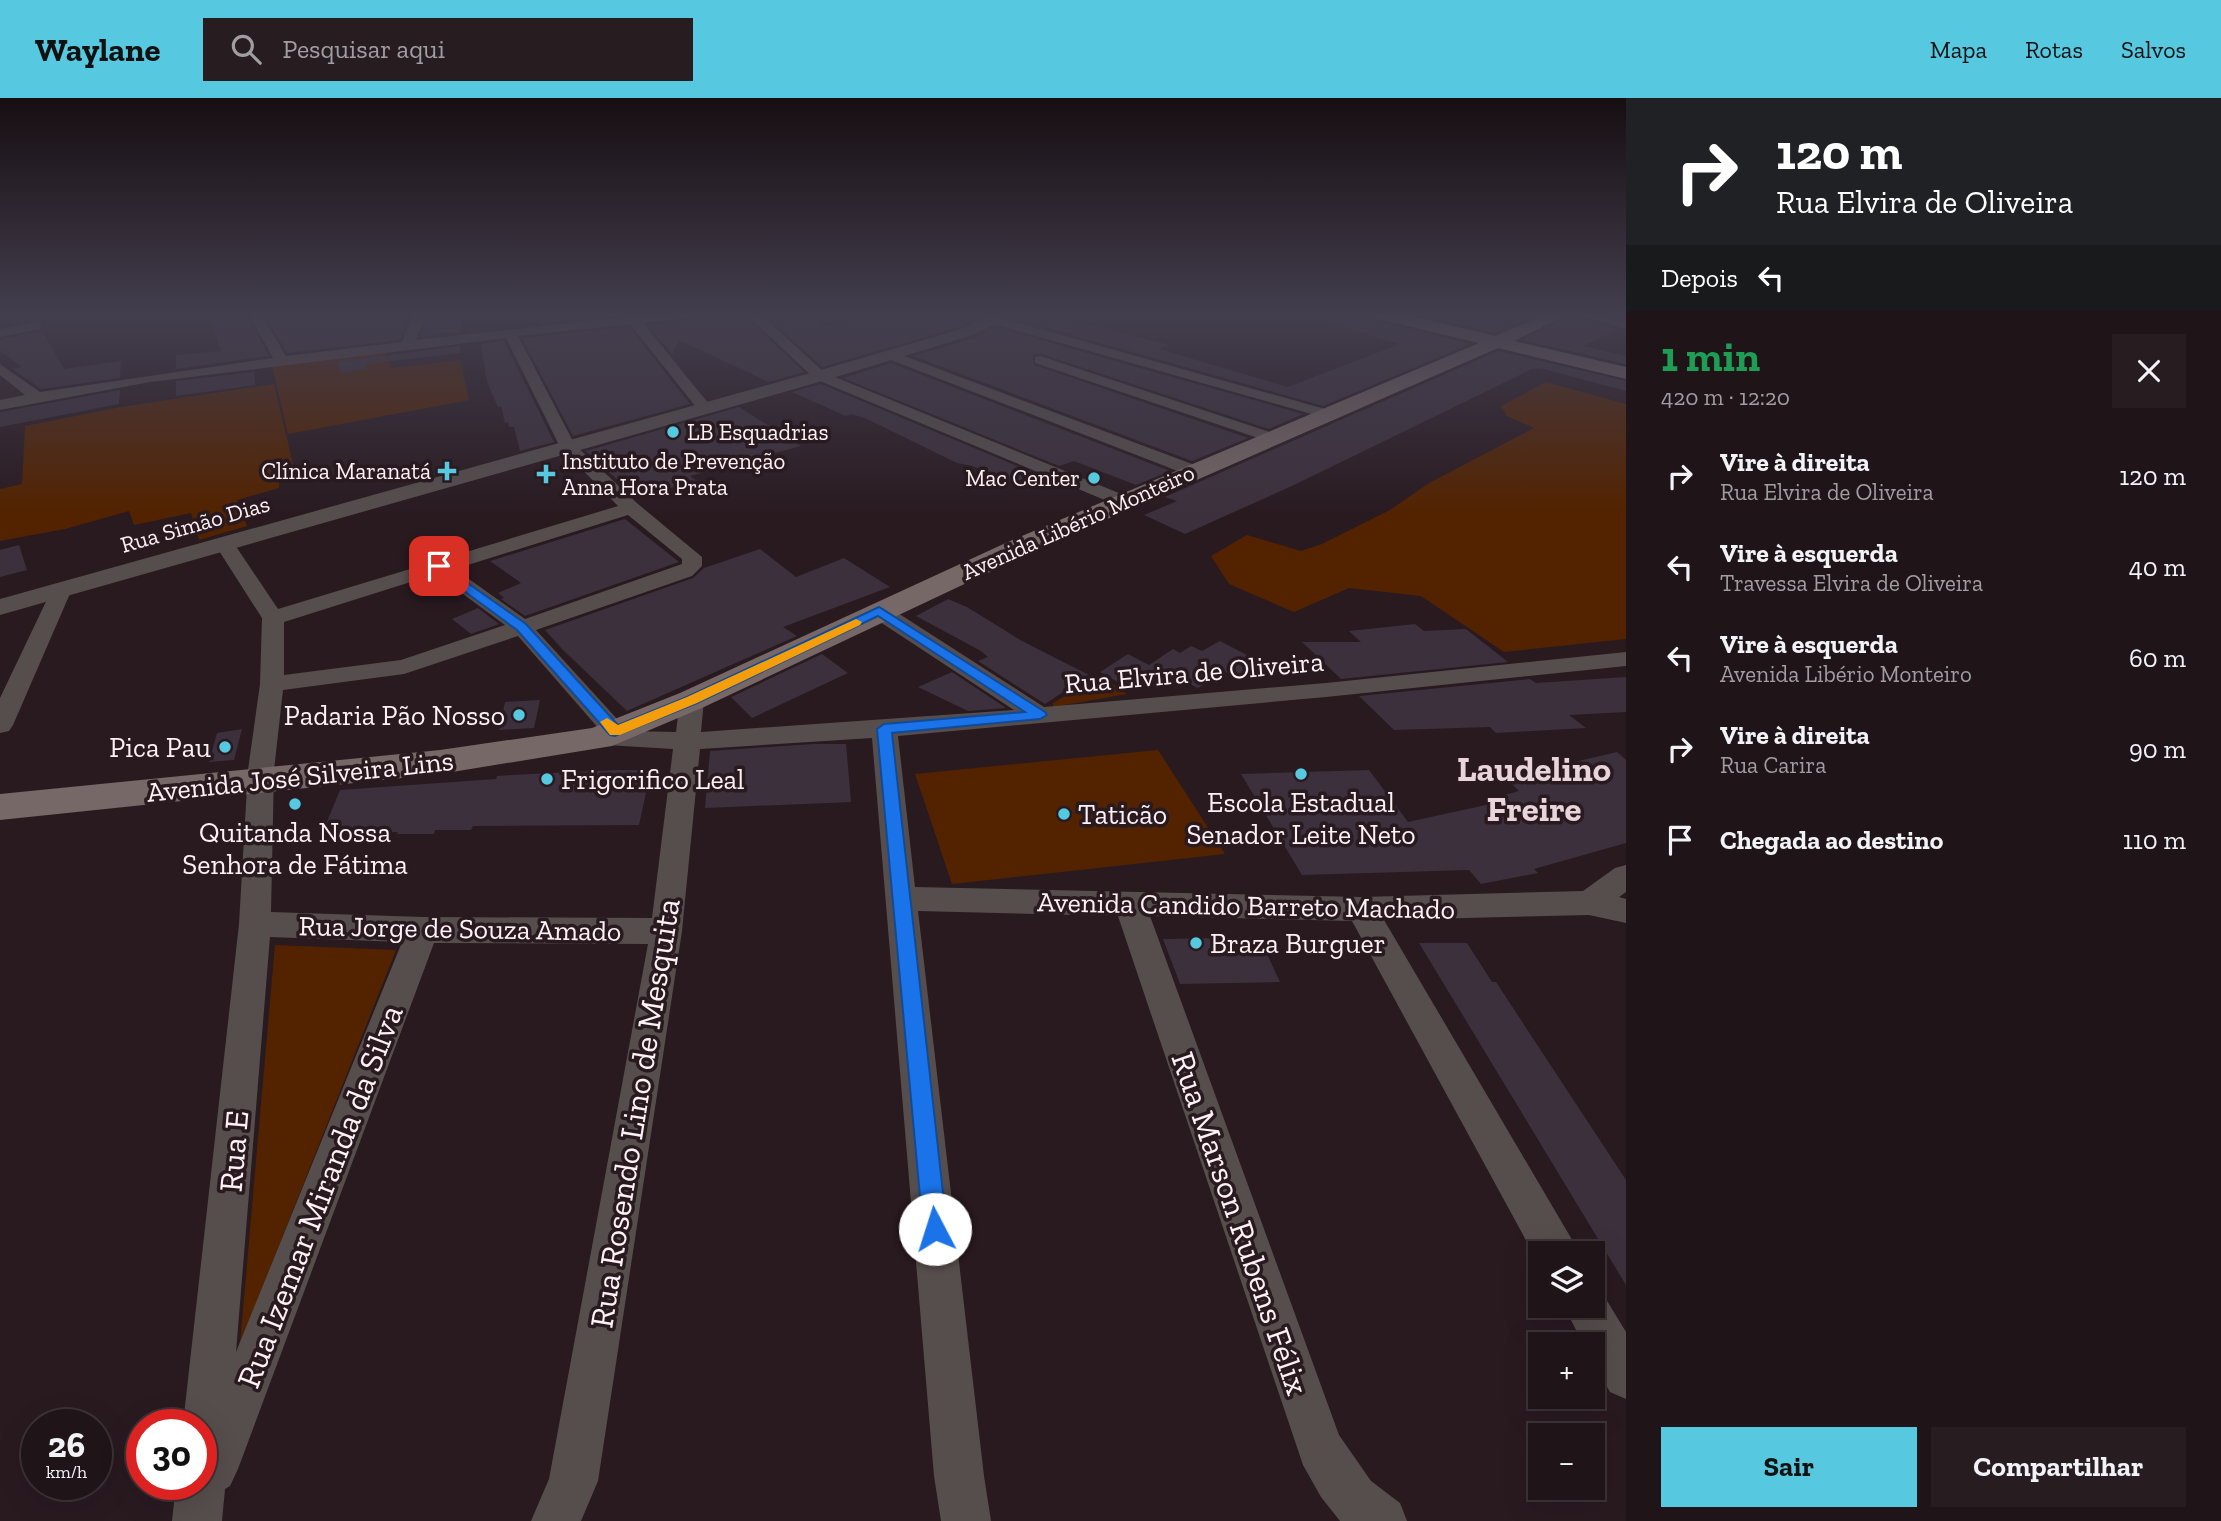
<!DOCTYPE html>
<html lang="pt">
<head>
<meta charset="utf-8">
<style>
  :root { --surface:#1f1418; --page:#271d21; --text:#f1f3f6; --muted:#a19ea2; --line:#3c3337; --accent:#56c9e1 }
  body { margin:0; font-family:"Zilla Slab",serif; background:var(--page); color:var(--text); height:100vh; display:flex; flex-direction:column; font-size:26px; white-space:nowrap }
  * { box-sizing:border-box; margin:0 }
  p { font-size:23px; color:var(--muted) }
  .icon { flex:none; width:38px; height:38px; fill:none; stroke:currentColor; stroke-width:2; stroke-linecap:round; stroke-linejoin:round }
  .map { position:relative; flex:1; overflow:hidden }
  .sheet { display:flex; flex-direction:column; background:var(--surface); width:595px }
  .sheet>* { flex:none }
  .guide { background:#202124; color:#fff; overflow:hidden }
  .fabs { position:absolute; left:1528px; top:1143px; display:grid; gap:14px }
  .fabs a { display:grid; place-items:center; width:77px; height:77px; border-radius:0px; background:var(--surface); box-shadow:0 7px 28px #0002,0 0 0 2px var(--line); font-size:35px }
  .speed { position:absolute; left:21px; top:1311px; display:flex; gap:14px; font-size:35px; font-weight:700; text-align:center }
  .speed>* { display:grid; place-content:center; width:91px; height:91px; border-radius:50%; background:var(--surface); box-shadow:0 7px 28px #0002,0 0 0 2px var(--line); line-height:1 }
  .speed small { font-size:18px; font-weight:400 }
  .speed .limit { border:10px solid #d22; background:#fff; color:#111 }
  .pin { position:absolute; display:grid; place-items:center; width:60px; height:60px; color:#fff; margin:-30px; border-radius:14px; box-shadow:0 4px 10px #0006 }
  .me { position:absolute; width:77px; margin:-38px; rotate:355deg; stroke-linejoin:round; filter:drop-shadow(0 0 5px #0008) }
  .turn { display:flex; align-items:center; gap:24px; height:147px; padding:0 35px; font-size:32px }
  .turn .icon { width:91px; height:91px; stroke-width:2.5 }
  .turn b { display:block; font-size:49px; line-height:60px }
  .then { display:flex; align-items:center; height:66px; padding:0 35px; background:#0003; gap:14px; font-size:26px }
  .round { display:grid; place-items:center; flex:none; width:74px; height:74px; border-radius:0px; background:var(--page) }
  .overview { display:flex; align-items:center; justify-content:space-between; height:119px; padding:0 35px }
  h1 { font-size:42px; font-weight:700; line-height:52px; color:#1e9e55 }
  .button { display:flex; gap:14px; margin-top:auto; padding:14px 35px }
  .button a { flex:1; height:80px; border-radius:0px; background:var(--accent); color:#111; font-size:28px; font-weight:700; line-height:80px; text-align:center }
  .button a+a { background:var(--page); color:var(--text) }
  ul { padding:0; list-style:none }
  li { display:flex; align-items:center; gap:21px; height:91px; padding:0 35px }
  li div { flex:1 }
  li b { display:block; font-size:26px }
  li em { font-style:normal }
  header { display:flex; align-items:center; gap:42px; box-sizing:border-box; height:98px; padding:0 35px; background:var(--accent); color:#111 }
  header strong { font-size:33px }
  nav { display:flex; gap:38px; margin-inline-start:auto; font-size:24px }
  .search { width:490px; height:63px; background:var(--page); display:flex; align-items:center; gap:18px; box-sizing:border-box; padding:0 24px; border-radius:0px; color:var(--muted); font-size:26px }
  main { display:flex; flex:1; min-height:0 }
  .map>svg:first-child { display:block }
  .green { fill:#532300 }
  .building { fill:#3c303c }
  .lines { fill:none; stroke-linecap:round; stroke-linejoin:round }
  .minor { fill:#564e4d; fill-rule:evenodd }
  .tertiary { fill:#564e4d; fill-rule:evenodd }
  .secondary { fill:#766866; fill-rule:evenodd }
  .route { fill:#1a73e8; stroke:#114b97; stroke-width:2 }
  .slow { fill:#f59e0b }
  .poi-dot { fill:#56c9e1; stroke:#291a20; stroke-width:2.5 }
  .labels { text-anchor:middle; stroke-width:7; stroke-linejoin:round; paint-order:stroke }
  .far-poi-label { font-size:23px; fill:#fdf1f5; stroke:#291a20; text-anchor:start }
  .far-street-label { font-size:23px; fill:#fdf1f5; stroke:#291a20 }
  .street-label { font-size:28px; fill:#fdf1f5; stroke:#291a20 }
  .poi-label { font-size:28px; fill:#fdf1f5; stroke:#291a20; text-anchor:start }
  .near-street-label { font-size:33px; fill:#fdf1f5; stroke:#291a20 }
  .district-label { font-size:35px; font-weight:bold; fill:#ead4db; stroke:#291a20 }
</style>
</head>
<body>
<header>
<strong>Waylane</strong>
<div class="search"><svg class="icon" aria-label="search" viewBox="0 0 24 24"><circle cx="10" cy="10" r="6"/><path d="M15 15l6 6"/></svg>Pesquisar aqui</div>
<nav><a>Mapa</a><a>Rotas</a><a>Salvos</a></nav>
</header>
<main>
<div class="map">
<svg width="1626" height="1423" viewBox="0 0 1626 1423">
  <rect width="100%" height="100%" fill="#291a20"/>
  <!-- green -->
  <path class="green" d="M386 254 392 270 460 262 469 302 288 336 272 268Z
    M1546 284 1626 306V541L1504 554 1421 498 1349 490 1294 514 1229 486 1211 458 1247 437 1301 453 1322 446 1390 412 1429 385 1534 330 1507 318 1501 308Z
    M274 286 294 370 279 374V390L237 402 247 428 199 442 191 415 134 427 129 413 65 431 0 443V391L22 386 25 328 121 309Z
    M1101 577 1127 596 1053 609V605Z
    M1158 652 1225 756 952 786 915 676Z
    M275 847 396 852 240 1246Z"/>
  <!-- building -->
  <path class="building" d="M209 216H247L269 258 176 271V257L221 253Z
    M264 216H410L400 242 287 255Z
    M427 216H459L457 222 462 221 461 234 420 239Z
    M571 216H594L595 220 538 226 536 219Z
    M732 216H743L804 274 769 284 679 242 672 256 648 227Z
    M764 216H810L823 228 865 220 866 216H987L960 229 822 269Z
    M1018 216H1046L1169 247 1159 251 1288 289 1400 246 1322 224 1324 216H1371L1374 223 1471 246 1323 308 1012 220Z
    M1416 216H1539L1495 235Z
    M1570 218 1618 231 1583 248 1626 258V266L1522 242Z
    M629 229 690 306 573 338 522 240Z
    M995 229 1303 316 1269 331 1041 256 1033 257 1034 267 1248 340 1192 363 913 258 974 240Z
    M42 233 64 271 121 263 120 280 41 291 12 271 22 269 0 253V241Z
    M504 243 554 344 520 353 514 329H509L508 324 505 325 501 308 498 309 487 284 481 246Z
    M460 248V255L366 266 367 271 340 275 337 264Z
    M1498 253 1626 283V293L1540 270 1532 271 1294 387 1185 436 1144 417 1177 403 1165 399Z
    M891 265 1170 373 1136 387 1074 363 1059 368 843 280Z
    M254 274 255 287 176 298V283Z
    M821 286 1036 376 1012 385 973 368 957 365 865 320 851 316 846 318 792 294Z
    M120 292 119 306 0 329V314Z
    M739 309 801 348 690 378 697 383 636 399 586 353Z
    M625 421 679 464 525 518 501 501 504 500 498 495 521 485 490 463Z
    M19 447 27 472 0 479V452Z
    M760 451 796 479 844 460 890 489 783 529 797 538 627 613 563 552 545 532 693 480 704 470Z
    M948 501 967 509 1022 543 1089 577 1045 606 978 563 988 559 981 553 916 518Z
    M478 510 499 526 471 536 452 521Z
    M1415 526 1424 533 1466 531 1508 564 1341 581 1302 544H1361L1349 533Z
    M1220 543 1272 570 1237 580 1225 574 1198 590 1182 582 1164 590 1149 582 1134 593 1100 574 1128 556 1149 567 1173 551 1180 555 1191 548 1202 553Z
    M822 556 848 575 752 620 731 599Z
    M952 574 1006 610 968 613 918 589Z
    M1626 579V614L1569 617 1586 630 1496 635 1490 629 1394 632 1359 598 1530 581 1536 585Z
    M540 602 534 630 499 632 505 604Z
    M242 631 234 662 209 664 217 635Z
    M813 646H846L851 704 705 710 710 653Z
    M1617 654 1626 662V745L1534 771 1538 775 1481 786 1469 772 1302 777 1241 676 1369 672 1408 724 1495 705 1490 701 1519 693 1506 680Z
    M617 672H651L639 727 473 728 471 732H435L434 736H397L398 734 322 736 340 692 496 681 497 678 531 676Z
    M1259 839 1280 884 1180 886 1163 841Z
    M1419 845H1467L1492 884H1496L1626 1082V1187Z"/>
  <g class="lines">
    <!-- minor -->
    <path class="minor" d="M249 216H261L286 258 402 244 413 216H425L416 242 625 219 623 216H695L689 220 643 225 713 311 705 316 700 314 630 226 518 238 575 347 638 406 702 459V468L692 478 536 532 628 633 676 634 680 602 683 597 692 595 701 597 704 602 701 634 1014 612 871 518 868 513 871 508H887L1044 609 1326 585 1626 554V568L1326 599 898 638 915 789 1361 799 1583 793 1615 770 1626 767V794L1619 799 1626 801V825L1589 817 1384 822 1571 1140 1577 1155H1540V1168L1352 823 1150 818 1339 1337 1371 1383 1400 1405 1407 1423H1340L1321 1399 1303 1367 1118 818 918 813 984 1378 991 1423H941L934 1378 872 640 700 651 682 833 598 1383 581 1423H531L549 1381 648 846 434 845 238 1371 230 1388 225 1391 222 1423H172L176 1386H201V1326H183L239 826 248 672 260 586 262 520 214 445 217 441H231L278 511 618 408 560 349 506 240 150 284 0 312V302L25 297 0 277V266L40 294 273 260ZM628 417 682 461V466L525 521 455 471ZM436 476 505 527 401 562 284 577V524ZM518 538 600 632 590 634 586 640 590 646 673 651 652 820 423 819 271 814 274 672 283 592 404 576ZM270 839 402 844 236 1254Z
      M746 216H760L825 275 1131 400 1134 404 1125 409 1119 408 815 281Z
      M1571 216H1595L1626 223V231Z
      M994 218 1332 313 1335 316 1327 321 1322 319 990 225 988 222Z
      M36 224 42 228 40 231 0 239V231Z
      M891 253 1200 369 1203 373 1200 377H1188L886 260 884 257Z
      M1040 258 1279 337 1281 340 1279 343H1267L1035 265V259Z
      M62 485 69 487 72 491 13 627 9 633 0 635V600L52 491 55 487Z
      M1592 1189 1601 1193 1626 1234V1301L1610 1294 1592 1263V1246H1583L1564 1208H1592Z"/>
    <!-- tertiary -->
    <path class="tertiary" d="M994 216H1015L973 237 826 282 0 517V501L814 274 961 231Z"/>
    <!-- secondary -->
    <path class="secondary" d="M1373 216H1403L1495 238 1546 216H1569L1514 243 1626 269V281L1498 250 1030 455 704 609 612 648 440 676 0 722V696L440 652 592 630 680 595 1010 443 1479 245 1375 220Z"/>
  </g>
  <!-- sky -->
  <linearGradient id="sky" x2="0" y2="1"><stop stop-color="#170e12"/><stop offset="0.52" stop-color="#433e4e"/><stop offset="1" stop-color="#433e4e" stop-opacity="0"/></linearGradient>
  <rect width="1626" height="416" fill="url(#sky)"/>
  <!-- route -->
  <path class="route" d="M439 465 526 526 618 627 687 599 879 509 1045 614 1047 617 1040 621 892 635 947 1131 943 1140 935 1143 927 1140 923 1131 877 631 884 626 1025 614 878 518 697 605 615 638 610 637 517 532 434 471 433 468Z"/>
  <!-- slow -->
  <path class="slow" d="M856 521 862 524 860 527 697 605 620 637H610L600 624 607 620 618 627 687 599Z"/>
  <!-- markers -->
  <g class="poi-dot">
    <circle cx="673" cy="334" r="7"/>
    <path d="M443.5 362.5h7v7h7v7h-7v7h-7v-7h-7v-7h7z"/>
    <path d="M542.5 365.5h7v7h7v7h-7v7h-7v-7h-7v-7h7z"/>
    <circle cx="1094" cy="380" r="7"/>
    <circle cx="519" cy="617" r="7"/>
    <circle cx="225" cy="649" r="7"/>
    <circle cx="1301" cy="676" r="7"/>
    <circle cx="547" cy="681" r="7"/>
    <circle cx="295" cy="706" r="7"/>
    <circle cx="1064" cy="716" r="7"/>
    <circle cx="1196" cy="845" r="7"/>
  </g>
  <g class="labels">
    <!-- far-poi labels -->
    <g class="far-poi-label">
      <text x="687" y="342">LB Esquadrias</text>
      <text x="562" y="371">Instituto de Prevenção<tspan x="562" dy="26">Anna Hora Prata</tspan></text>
      <text x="431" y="381" text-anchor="end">Clínica Maranatá</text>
      <text x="1080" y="388" text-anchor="end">Mac Center</text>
    </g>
    <!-- far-street labels -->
    <g class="far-street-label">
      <text transform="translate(1078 424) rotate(-24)" y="8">Avenida Libério Monteiro</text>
      <text transform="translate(195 426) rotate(-16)" y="8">Rua Simão Dias</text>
    </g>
    <!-- street labels -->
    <g class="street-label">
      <text transform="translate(1194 574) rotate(-5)" y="10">Rua Elvira de Oliveira</text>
      <text transform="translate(300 678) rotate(-6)" y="10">Avenida José Silveira Lins</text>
      <text transform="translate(1246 807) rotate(1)" y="10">Avenida Candido Barreto Machado</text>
      <text transform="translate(460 830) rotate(1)" y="10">Rua Jorge de Souza Amado</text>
    </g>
    <!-- poi labels -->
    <g class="poi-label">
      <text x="505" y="627" text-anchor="end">Padaria Pão Nosso</text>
      <text x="211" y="659" text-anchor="end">Pica Pau</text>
      <text x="561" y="691">Frigorifico Leal</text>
      <text x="1301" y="714" text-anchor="middle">Escola Estadual<tspan x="1301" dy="32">Senador Leite Neto</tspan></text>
      <text x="1078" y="726">Taticão</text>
      <text x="295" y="744" text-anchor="middle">Quitanda Nossa<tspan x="295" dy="32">Senhora de Fátima</tspan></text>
      <text x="1210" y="855">Braza Burguer</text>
    </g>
    <!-- near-street labels -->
    <g class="near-street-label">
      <text transform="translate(634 1015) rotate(-81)" y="12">Rua Rosendo Lino de Mesquita</text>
      <text transform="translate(233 1053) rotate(-85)" y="12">Rua E</text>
      <text transform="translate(319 1098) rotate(-69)" y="12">Rua Izemar Miranda da Silva</text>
      <text transform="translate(1241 1125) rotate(71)" y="12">Rua Marson Rubens Félix</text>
    </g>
    <!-- district labels -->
    <g class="district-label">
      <text x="1534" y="683">Laudelino<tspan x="1534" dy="40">Freire</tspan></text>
    </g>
  </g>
</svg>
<div class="fabs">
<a><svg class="icon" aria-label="layers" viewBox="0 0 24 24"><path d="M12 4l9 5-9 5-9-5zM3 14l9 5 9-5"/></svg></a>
<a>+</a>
<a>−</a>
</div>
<div class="speed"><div>26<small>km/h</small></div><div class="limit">30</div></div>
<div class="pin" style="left:439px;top:468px;background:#d93025"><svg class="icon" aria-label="arrive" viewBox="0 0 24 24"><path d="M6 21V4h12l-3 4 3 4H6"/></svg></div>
<svg class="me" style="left:935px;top:1131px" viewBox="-20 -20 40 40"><circle r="19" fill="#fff"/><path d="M0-13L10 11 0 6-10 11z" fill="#1a73e8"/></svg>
</div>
<section class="sheet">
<div class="guide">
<div class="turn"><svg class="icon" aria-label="right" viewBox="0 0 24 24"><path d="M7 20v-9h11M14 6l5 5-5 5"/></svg><div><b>120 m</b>Rua Elvira de Oliveira</div></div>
<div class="then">Depois<svg class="icon" aria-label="left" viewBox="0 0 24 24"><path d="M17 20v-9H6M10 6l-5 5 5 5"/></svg></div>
</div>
<div class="overview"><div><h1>1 min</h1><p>420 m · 12:20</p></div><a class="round"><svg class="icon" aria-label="close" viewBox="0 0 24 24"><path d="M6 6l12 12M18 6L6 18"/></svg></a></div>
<ul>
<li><svg class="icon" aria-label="right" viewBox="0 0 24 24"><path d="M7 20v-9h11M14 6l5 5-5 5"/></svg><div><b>Vire à direita</b><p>Rua Elvira de Oliveira</p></div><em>120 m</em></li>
<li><svg class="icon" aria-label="left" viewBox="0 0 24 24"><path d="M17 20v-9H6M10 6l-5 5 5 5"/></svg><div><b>Vire à esquerda</b><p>Travessa Elvira de Oliveira</p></div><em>40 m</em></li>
<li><svg class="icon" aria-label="left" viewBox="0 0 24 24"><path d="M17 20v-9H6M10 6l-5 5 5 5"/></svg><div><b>Vire à esquerda</b><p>Avenida Libério Monteiro</p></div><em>60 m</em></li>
<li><svg class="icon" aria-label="right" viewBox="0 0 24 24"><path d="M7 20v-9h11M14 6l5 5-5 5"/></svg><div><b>Vire à direita</b><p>Rua Carira</p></div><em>90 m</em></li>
<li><svg class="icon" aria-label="arrive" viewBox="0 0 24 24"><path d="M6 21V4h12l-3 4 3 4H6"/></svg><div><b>Chegada ao destino</b></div><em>110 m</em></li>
</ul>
<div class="button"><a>Sair</a><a>Compartilhar</a></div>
</section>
</main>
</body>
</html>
